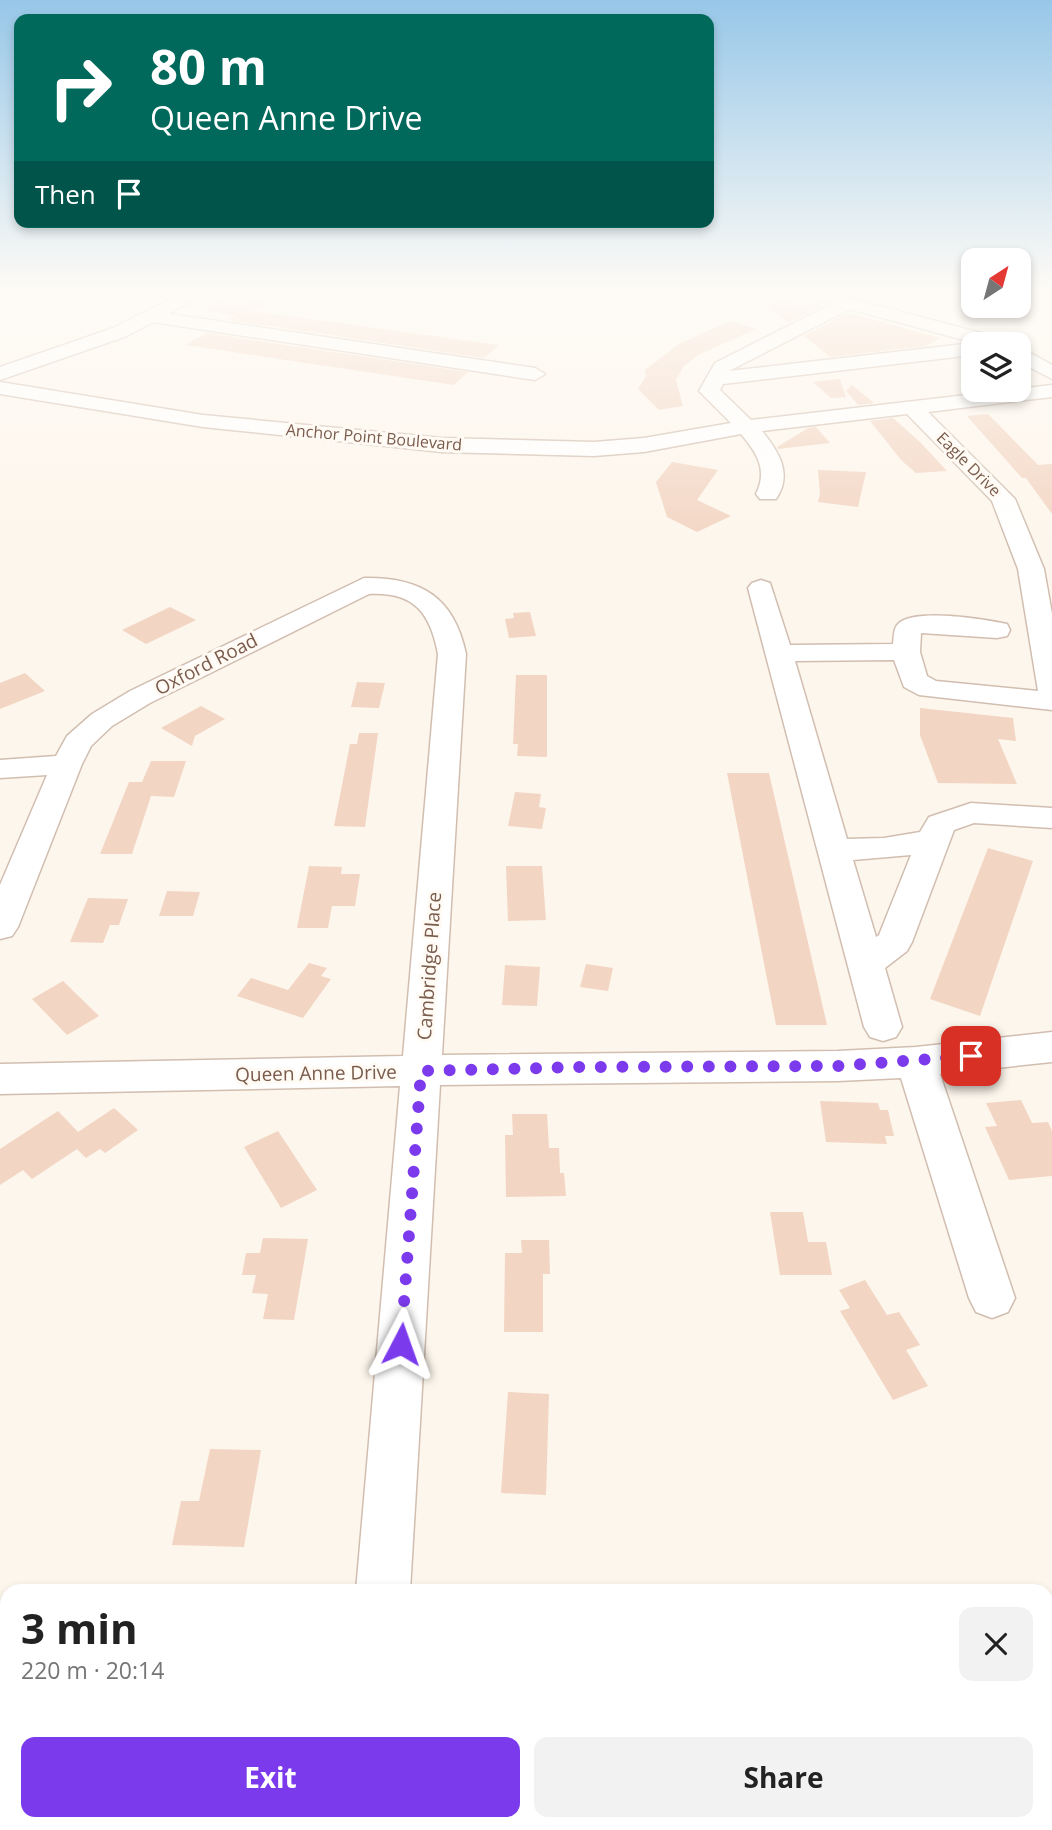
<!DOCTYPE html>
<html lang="en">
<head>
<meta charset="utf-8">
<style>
  :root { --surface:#fff; --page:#f2f2f2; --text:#222; --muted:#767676; --accent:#7c3aed }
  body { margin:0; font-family:"Open Sans",sans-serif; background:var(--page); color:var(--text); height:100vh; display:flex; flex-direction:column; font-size:26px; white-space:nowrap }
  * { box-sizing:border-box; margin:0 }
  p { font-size:23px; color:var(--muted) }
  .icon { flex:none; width:38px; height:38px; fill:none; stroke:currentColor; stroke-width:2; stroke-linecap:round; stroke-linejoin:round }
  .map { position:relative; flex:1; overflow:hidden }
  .sheet { position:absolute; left:0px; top:1584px; width:1054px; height:247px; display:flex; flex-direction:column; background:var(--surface); border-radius:21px 21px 0 0; box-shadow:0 4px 10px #0003 }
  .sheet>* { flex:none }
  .banner { position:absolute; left:14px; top:14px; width:700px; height:214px; border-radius:14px; box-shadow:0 4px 10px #0003; background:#00695c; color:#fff; overflow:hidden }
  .needle { width:46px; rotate:36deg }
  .tools { position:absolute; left:961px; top:248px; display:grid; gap:14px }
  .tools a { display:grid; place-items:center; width:70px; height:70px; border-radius:14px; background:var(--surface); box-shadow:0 4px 10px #0003; font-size:35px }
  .pin { position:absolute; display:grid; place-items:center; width:60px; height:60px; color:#fff; margin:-30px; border-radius:14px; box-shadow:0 4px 10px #0006 }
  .me { position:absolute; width:77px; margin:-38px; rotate:4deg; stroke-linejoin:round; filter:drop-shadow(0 0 5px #0008) }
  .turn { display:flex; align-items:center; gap:24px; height:147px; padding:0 21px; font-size:32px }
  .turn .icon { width:91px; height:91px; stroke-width:2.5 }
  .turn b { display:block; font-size:49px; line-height:60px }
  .then { display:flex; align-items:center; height:66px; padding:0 21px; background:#0003; gap:14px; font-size:26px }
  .round { display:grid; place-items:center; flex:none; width:74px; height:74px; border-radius:14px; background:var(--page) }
  .summary { display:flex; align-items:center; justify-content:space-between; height:119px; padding:0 21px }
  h1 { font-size:42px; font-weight:700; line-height:52px }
  .action { display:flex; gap:14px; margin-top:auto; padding:14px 21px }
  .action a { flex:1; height:80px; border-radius:14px; background:var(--accent); color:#fff; font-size:28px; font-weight:700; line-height:80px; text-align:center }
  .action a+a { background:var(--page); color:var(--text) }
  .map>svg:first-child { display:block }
  .building { fill:#f3d5c3 }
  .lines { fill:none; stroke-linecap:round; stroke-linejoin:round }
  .minor-casing { stroke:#d1beb0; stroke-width:3 }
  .minor { fill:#fff; fill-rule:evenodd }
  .route { stroke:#7c3aed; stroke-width:12; stroke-dasharray:0 21.6 }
  .labels { text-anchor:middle; stroke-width:6; stroke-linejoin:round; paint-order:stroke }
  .far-street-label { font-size:16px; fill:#7a5c4d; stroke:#fffaf3 }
  .street-label { font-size:19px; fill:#7a5c4d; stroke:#fffaf3 }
</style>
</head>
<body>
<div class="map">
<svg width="1052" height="1830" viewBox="0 0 1052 1830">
  <rect width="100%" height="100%" fill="#fdf6ec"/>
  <!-- building -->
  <path class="building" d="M229 294 269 302 253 311 499 345 484 358 228 320 235 316 203 310Z
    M787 297 822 306 788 323 767 306Z
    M848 313 853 314 940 338 926 346 830 357 804 336Z
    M730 321 756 329 698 355 684 366 676 380 683 406 659 410 638 389 646 376 645 370 679 344Z
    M206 333 468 372 454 385 186 345Z
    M840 379 846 397 831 398 813 382Z
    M852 385 874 403 858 405 846 391Z
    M988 414 1038 465 1052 464V514L1026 478H1022L967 416Z
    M893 418 920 442 947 471 916 473 902 461 870 421Z
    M816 427 830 443 778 449 777 447 808 428Z
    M672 462 718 470 697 500 731 516 697 532 667 517 656 482Z
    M818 470 866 472 858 507 818 502 820 494Z
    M170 607 196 620 146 644 122 630Z
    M530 612 536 636 509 638 505 619 514 618 513 613Z
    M25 673 45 691 0 709V683Z
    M516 675H547V757L517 756 518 744H513Z
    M357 682 385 683 379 708 351 707Z
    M201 706 225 719 195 736 192 746 161 728Z
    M920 708 1013 718 1016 741 998 739 1017 784 938 783 920 735Z
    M359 733H378L365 827 334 826 350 744H357Z
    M151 761H186L174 797 151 796 132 854H100L129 782H142Z
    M727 773H769L827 1025H776Z
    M515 792 541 794 539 807 546 808 542 829 508 826Z
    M988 848 1033 861 980 1016 930 999Z
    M309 866 342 867 341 874H360L355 906H332L328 928H297Z
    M506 866H542L546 920 508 921Z
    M167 891 200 892 193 916H159Z
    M88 898 128 899 119 925H110L103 943 70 942Z
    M309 963 327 968 321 976 331 979 303 1018 237 996 251 978 288 990Z
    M586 964 613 968 608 991 580 987Z
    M505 965 540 967 537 1006 502 1005Z
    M63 981 99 1016 67 1035 32 999Z
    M1021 1100 1032 1123 1048 1122 1052 1131V1176L1009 1180 985 1127 997 1126 986 1103Z
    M820 1101 878 1103 880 1110H888L894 1136H885L887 1144 826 1142Z
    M114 1108 138 1130 105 1153 100 1149 86 1158 77 1149 32 1179 23 1170 0 1185V1149L58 1111 78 1132Z
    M512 1114H547L549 1148H559L560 1173H564L566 1196 506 1197 505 1135H513Z
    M278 1131 317 1190 281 1208 244 1147Z
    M770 1212H803L808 1242H826L832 1275H780Z
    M263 1238 308 1239 294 1320 263 1319 268 1294 252 1293 256 1275H242L246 1253H260Z
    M521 1240H549L550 1274H543V1332H504L505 1253H522Z
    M865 1280 887 1315 899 1312 920 1345 906 1350 928 1386 893 1400 840 1311 850 1308 839 1290Z
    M508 1392 549 1394 546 1495 501 1493Z
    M210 1449 261 1450 244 1547 172 1545 181 1501H199Z"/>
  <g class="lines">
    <defs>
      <path id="minor" d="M186 291H208L169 314 535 368 545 374 535 380 153 322 127 336 0 380V367L113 328Z
        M794 291H823L1011 341 1013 345H982L850 309 729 371 973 343 979 345H973V355L723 384 720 390 751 420 1052 385V397L928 412 1015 499 1044 569 1052 614V710L919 695 904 687 894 660 795 661 847 839 884 838 920 832 929 817 971 803 1052 808V828L974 823 954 830 912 942 907 951 885 968 902 1027 896 1037 883 1041 870 1037 864 1027 748 588 752 583 761 580 770 583 790 645 893 644C894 637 893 628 899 623 916 608 984 619 1007 624L1010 630 1007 636 997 638 921 633 920 652 927 676 936 681 1038 691 1018 569 992 501 907 414 762 431C779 452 793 474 776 499H760L756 494C768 470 757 453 741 434L644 452 594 456 442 452 203 427 0 394V382L203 415 442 438 594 442 644 438 731 423 699 391 715 363 832 304 797 295ZM911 855 879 935 876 937 853 860Z
        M1018 346 1052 365V379L1018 361Z
        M364 578C421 577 454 597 466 654L442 1055 838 1051 916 1047 1052 1032V1062L940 1074 1015 1298 1008 1312 992 1318 976 1312 969 1298 901 1078 838 1081 440 1085 410 1591H356L400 1086 0 1094V1064L403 1056 438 654C430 612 414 592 369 594L150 703 112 726 91 746 82 764 18 927 12 936 0 939V885L47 775 0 778V760L56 756 67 736 92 714 130 691Z
        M336 1824H396V1830H336Z"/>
    </defs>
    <!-- minor casing -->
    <use href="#minor" class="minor-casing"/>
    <!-- minor -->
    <use href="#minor" class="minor"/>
  </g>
  <!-- sky -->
  <linearGradient id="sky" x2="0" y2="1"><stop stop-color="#97c7e8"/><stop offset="0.53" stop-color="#fefbf6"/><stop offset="1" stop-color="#fefbf6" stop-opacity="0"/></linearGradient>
  <rect width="1052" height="547" fill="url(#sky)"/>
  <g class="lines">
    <!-- route -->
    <path class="route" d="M401 1344 421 1071 582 1067 838 1066 971 1056"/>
  </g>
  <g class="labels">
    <!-- far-street labels -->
    <g class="far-street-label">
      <text transform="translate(374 437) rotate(5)" y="6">Anchor Point Boulevard</text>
      <text transform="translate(969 464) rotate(45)" y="6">Eagle Drive</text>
    </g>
    <!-- street labels -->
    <g class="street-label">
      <text transform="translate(206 664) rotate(-27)" y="7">Oxford Road</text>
      <text transform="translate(429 966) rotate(-86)" y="7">Cambridge Place</text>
      <text transform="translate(316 1073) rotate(-1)" y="7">Queen Anne Drive</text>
    </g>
  </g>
</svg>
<div class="tools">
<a><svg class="needle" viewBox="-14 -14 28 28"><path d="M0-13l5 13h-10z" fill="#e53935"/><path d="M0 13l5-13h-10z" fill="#767676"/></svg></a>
<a><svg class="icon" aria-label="layers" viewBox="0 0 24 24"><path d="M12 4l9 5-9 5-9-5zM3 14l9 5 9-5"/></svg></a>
</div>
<div class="pin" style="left:971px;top:1056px;background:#d93025"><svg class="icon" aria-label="arrive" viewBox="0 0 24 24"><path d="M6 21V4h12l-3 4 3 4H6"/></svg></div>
<svg class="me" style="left:401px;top:1344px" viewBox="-20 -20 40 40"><path d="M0-17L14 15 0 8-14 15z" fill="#7c3aed" stroke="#fff" stroke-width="4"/></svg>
<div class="banner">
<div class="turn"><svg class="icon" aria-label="right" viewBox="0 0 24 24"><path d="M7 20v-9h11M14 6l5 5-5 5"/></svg><div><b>80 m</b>Queen Anne Drive</div></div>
<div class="then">Then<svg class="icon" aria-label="arrive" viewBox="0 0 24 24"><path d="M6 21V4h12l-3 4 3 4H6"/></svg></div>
</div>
<section class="sheet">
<div class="summary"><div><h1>3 min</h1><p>220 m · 20:14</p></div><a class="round"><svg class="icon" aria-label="close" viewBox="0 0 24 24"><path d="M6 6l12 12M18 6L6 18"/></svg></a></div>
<div class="action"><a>Exit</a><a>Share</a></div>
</section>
</div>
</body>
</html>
